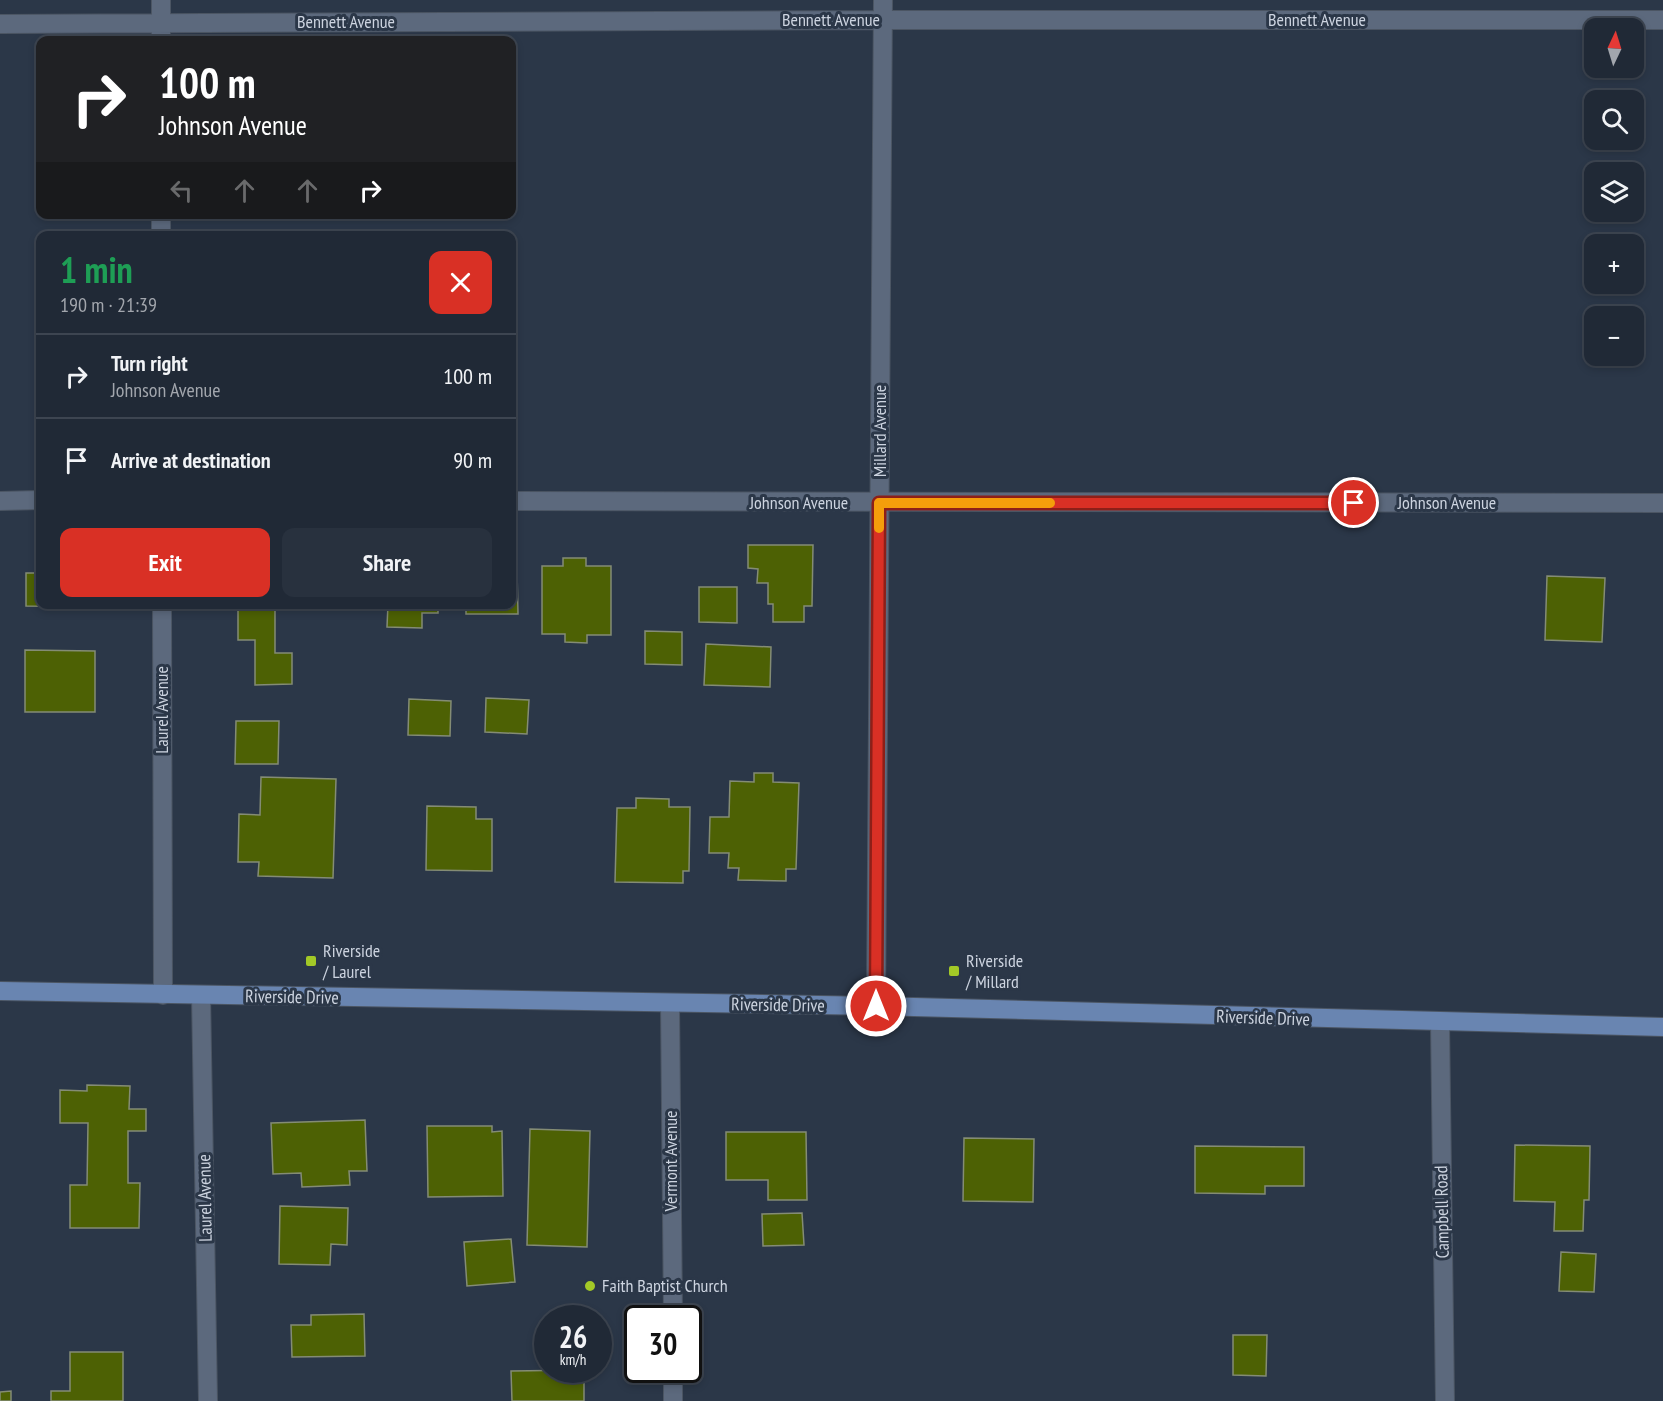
<!DOCTYPE html>
<html lang="en">
<head>
<meta charset="utf-8">
<style>
  :root { --surface:#202936; --page:#28313e; --text:#f1f3f6; --muted:#a2a6ad; --line:#3d4551; --accent:#d93025 }
  body { margin:0; font-family:"PT Sans Narrow",sans-serif; background:var(--page); color:var(--text); height:100vh; display:flex; flex-direction:column; font-size:22px; white-space:nowrap }
  * { box-sizing:border-box; margin:0 }
  p { font-size:20px; color:var(--muted) }
  .icon { flex:none; width:33px; height:33px; fill:none; stroke:currentColor; stroke-width:2; stroke-linecap:round; stroke-linejoin:round }
  .map { position:relative; flex:1; overflow:hidden }
  .details { position:absolute; left:36px; top:231px; width:480px; height:378px; display:flex; flex-direction:column; background:var(--surface); border-radius:12px; box-shadow:0 3px 9px #0003,0 0 0 2px var(--line) }
  .details>* { flex:none }
  .hud { position:absolute; left:36px; top:36px; width:480px; height:183px; border-radius:12px; box-shadow:0 3px 9px #0003,0 0 0 2px var(--line); background:#202124; color:#fff; overflow:hidden }
  .needle { width:39px; rotate:4deg }
  .buttons { position:absolute; left:1584px; top:18px; display:grid; gap:12px }
  .buttons a { display:grid; place-items:center; width:60px; height:60px; border-radius:12px; background:var(--surface); box-shadow:0 3px 9px #0003,0 0 0 2px var(--line); font-size:30px }
  .speed { position:absolute; left:534px; top:1305px; display:flex; gap:12px; font-size:30px; font-weight:700; text-align:center }
  .speed>* { display:grid; place-content:center; width:78px; height:78px; border-radius:50%; background:var(--surface); box-shadow:0 3px 9px #0003,0 0 0 2px var(--line); line-height:1 }
  .speed small { font-size:15px; font-weight:400 }
  .speed .limit { border:3px solid #111; border-radius:9px; background:#fff; color:#111 }
  .pin { position:absolute; display:grid; place-items:center; width:51px; height:51px; color:#fff; margin:-26px; border:3px solid #fff; border-radius:50%; box-shadow:0 2px 6px #0007 }
  .me { position:absolute; width:66px; margin:-33px; rotate:0deg; stroke-linejoin:round; filter:drop-shadow(0 0 4px #0008) }
  .turn { display:flex; align-items:center; gap:21px; height:126px; padding:0 24px; font-size:27px }
  .turn .icon { width:78px; height:78px; stroke-width:2.5 }
  .turn b { display:block; font-size:42px; line-height:51px }
  .lanes { display:flex; align-items:center; height:57px; padding:0 24px; background:#0003; justify-content:center; gap:30px; direction:ltr }
  .lanes .off { opacity:.35 }
  .round { display:grid; place-items:center; flex:none; width:63px; height:63px; border-radius:12px; background:var(--page) }
  .head { display:flex; align-items:center; justify-content:space-between; height:102px; padding:0 24px }
  h1 { font-size:36px; font-weight:700; line-height:45px; color:#1e9e55 }
  .primary-button { display:flex; gap:12px; margin-top:auto; padding:12px 24px }
  .primary-button a { flex:1; height:69px; border-radius:12px; background:var(--accent); color:#fff; font-size:24px; font-weight:700; line-height:69px; text-align:center }
  .primary-button a+a { background:var(--page); color:var(--text) }
  ul { padding:0; list-style:none }
  li { display:flex; align-items:center; gap:18px; height:84px; padding:0 24px; border-top:2px solid var(--line) }
  li div { flex:1 }
  li b { display:block; font-size:22px }
  li em { font-style:normal }
  .map>svg:first-child { display:block }
  .building { fill:#4d6104; stroke:#848c75; stroke-width:1.5 }
  .lines { fill:none; stroke-linecap:round; stroke-linejoin:round }
  .minor-casing { stroke:#4b5563; stroke-width:20 }
  .major-casing { stroke:#4b5563; stroke-width:20 }
  .minor { stroke:#5c697d; stroke-width:18 }
  .major { stroke:#6985b1; stroke-width:18 }
  .route-casing { stroke:#8d1f18; stroke-width:15 }
  .route { stroke:#d93025; stroke-width:10 }
  .slow { stroke:#f59e0b; stroke-width:10 }
  .poi-dot { fill:#a3c927; stroke:#2b3748; stroke-width:2 }
  .labels { text-anchor:middle; stroke-width:6; stroke-linejoin:round; paint-order:stroke }
  .street-label { font-size:18px; fill:#cdd4e0; stroke:#2b3748 }
  .poi-label { font-size:18px; fill:#cdd4e0; stroke:#2b3748; text-anchor:start }
</style>
</head>
<body>
<div class="map">
<svg width="1663" height="1401" viewBox="0 0 1663 1401">
  <rect width="100%" height="100%" fill="#2b3748"/>
  <!-- building -->
  <path class="building" d="M748 545H813L812 606H804V622H773V604H768V583H757L758 569 748 568Z
    M563 558H586V566H611V635H587V643L565 642V634H542V566H563Z
    M512 570H517L518 614H466V604H512Z
    M26 573H40V604H106V607L26 606Z
    M1547 576 1605 578 1602 642 1545 640Z
    M699 587H737V623L699 622Z
    M238 604H275V653H292V684L255 685V640H238Z
    M388 604H438V613H422V628L387 627Z
    M645 631 682 632V665L645 664Z
    M706 644 771 647 770 687 704 685Z
    M25 650 95 651V712H25Z
    M486 698 529 700 527 734 485 732Z
    M409 699 451 701 450 736 408 735Z
    M236 721H279L278 764H235Z
    M754 773H773V782L799 783 796 869H786V881L738 880 739 868H728L729 853H709L710 817H729L730 781 754 782Z
    M261 777 336 779 333 878 258 876 259 862H238L239 814 260 815Z
    M636 798 669 799V807H690L689 871H683V883L615 882 617 808H636Z
    M427 806 476 807V819H492V871L426 870Z
    M87 1085 130 1086 129 1109H146V1131H128V1183H140L139 1228H70V1185H87L88 1123H60V1090L87 1091Z
    M365 1120 367 1171H349L350 1185 302 1187 301 1173 273 1174 271 1123Z
    M427 1126H492V1132L502 1131 503 1196 428 1197Z
    M530 1129 590 1131 587 1247 527 1245Z
    M726 1132H806L807 1200H768V1180H726Z
    M964 1138 1034 1139 1033 1202 963 1201Z
    M1515 1145 1590 1146 1589 1200H1584L1583 1231H1554L1555 1202 1514 1201Z
    M1195 1146 1304 1147V1186H1265V1194L1195 1193Z
    M280 1206 348 1208 347 1245 331 1244 330 1265 279 1264Z
    M802 1213 804 1245 763 1246 762 1214Z
    M511 1239 515 1282 467 1286 464 1242Z
    M1561 1252 1596 1254 1594 1292 1559 1291Z
    M364 1314 365 1356 292 1357 291 1325H311V1315Z
    M1233 1335H1267L1266 1376 1233 1375Z
    M70 1352H123V1401H51V1391H70Z
    M584 1370V1401H512L511 1371Z
    M11 1391V1401H0V1392Z"/>
  <g class="lines">
    <defs>
      <path id="minor" d="M0 24 883 20H1663
        M161 40V0
        M161 214V236
        M0 501 40 500
        M512 501 1663 503
        M162 604 163 995
        M201 995 208 1401
        M670 1004 673 1318
        M876 1006 883 0
        M1440 1023 1445 1401
        M673 1370V1401"/>
      <path id="major" d="M0 991 876 1006 1663 1027"/>
    </defs>
    <!-- minor casing -->
    <use href="#minor" class="minor-casing"/>
    <!-- major casing -->
    <use href="#major" class="major-casing"/>
    <!-- minor -->
    <use href="#minor" class="minor"/>
    <!-- major -->
    <use href="#major" class="major"/>
  </g>
  <g class="lines">
    <defs>
      <path id="route" d="M876 1006 879 503H1354"/>
    </defs>
    <!-- route casing -->
    <use href="#route" class="route-casing"/>
    <!-- route -->
    <use href="#route" class="route"/>
    <!-- slow -->
    <path class="slow" d="M879 528V503H1050"/>
  </g>
  <!-- markers -->
  <g class="poi-dot">
    <rect x="305" y="955" width="12" height="12" rx="3"/>
    <rect x="948" y="965" width="12" height="12" rx="3"/>
    <circle cx="590" cy="1286" r="6"/>
  </g>
  <g class="labels">
    <!-- street labels -->
    <g class="street-label">
      <text x="831" y="26">Bennett Avenue</text>
      <text x="1317" y="26">Bennett Avenue</text>
      <text x="346" y="28">Bennett Avenue</text>
      <text transform="translate(880 431) rotate(-90)" y="6">Millard Avenue</text>
      <text x="799" y="509">Johnson Avenue</text>
      <text x="1447" y="509">Johnson Avenue</text>
      <text transform="translate(162 710) rotate(-90)" y="6">Laurel Avenue</text>
      <text transform="translate(292 997) rotate(1)" y="6">Riverside Drive</text>
      <text transform="translate(778 1005) rotate(1)" y="6">Riverside Drive</text>
      <text transform="translate(1263 1018) rotate(2)" y="6">Riverside Drive</text>
      <text transform="translate(671 1161) rotate(-90)" y="6">Vermont Avenue</text>
      <text transform="translate(205 1198) rotate(-91)" y="6">Laurel Avenue</text>
      <text transform="translate(1442 1212) rotate(-91)" y="6">Campbell Road</text>
    </g>
    <!-- poi labels -->
    <g class="poi-label">
      <text x="323" y="957">Riverside<tspan x="323" dy="21">/ Laurel</tspan></text>
      <text x="966" y="967">Riverside<tspan x="966" dy="21">/ Millard</tspan></text>
      <text x="602" y="1292">Faith Baptist Church</text>
    </g>
  </g>
</svg>
<div class="buttons">
<a><svg class="needle" viewBox="-14 -14 28 28"><path d="M0-13l5 13h-10z" fill="#e53935"/><path d="M0 13l5-13h-10z" fill="#a2a6ad"/></svg></a>
<a><svg class="icon" aria-label="search" viewBox="0 0 24 24"><circle cx="10" cy="10" r="6"/><path d="M15 15l6 6"/></svg></a>
<a><svg class="icon" aria-label="layers" viewBox="0 0 24 24"><path d="M12 4l9 5-9 5-9-5zM3 14l9 5 9-5"/></svg></a>
<a>+</a>
<a>−</a>
</div>
<div class="speed"><div>26<small>km/h</small></div><div class="limit">30</div></div>
<div class="pin" style="left:1354px;top:503px;background:#d93025"><svg class="icon" aria-label="arrive" viewBox="0 0 24 24"><path d="M6 21V4h12l-3 4 3 4H6"/></svg></div>
<svg class="me" style="left:876px;top:1006px" viewBox="-20 -20 40 40"><circle r="17" fill="#d93025" stroke="#fff" stroke-width="3"/><path d="M0-11L8 9 0 5-8 9z" fill="#fff"/></svg>
<div class="hud">
<div class="turn"><svg class="icon" aria-label="right" viewBox="0 0 24 24"><path d="M7 20v-9h11M14 6l5 5-5 5"/></svg><div><b>100 m</b>Johnson Avenue</div></div>
<div class="lanes"><svg class="icon off" aria-label="left" viewBox="0 0 24 24"><path d="M17 20v-9H6M10 6l-5 5 5 5"/></svg><svg class="icon off" aria-label="ahead" viewBox="0 0 24 24"><path d="M12 20V5M6 11l6-6 6 6"/></svg><svg class="icon off" aria-label="ahead" viewBox="0 0 24 24"><path d="M12 20V5M6 11l6-6 6 6"/></svg><svg class="icon" aria-label="right" viewBox="0 0 24 24"><path d="M7 20v-9h11M14 6l5 5-5 5"/></svg></div>
</div>
<section class="details">
<div class="head"><div><h1>1 min</h1><p>190 m · 21:39</p></div><a class="round" style="background:#d93025;color:#fff"><svg class="icon" aria-label="close" viewBox="0 0 24 24"><path d="M6 6l12 12M18 6L6 18"/></svg></a></div>
<ul>
<li><svg class="icon" aria-label="right" viewBox="0 0 24 24"><path d="M7 20v-9h11M14 6l5 5-5 5"/></svg><div><b>Turn right</b><p>Johnson Avenue</p></div><em>100 m</em></li>
<li><svg class="icon" aria-label="arrive" viewBox="0 0 24 24"><path d="M6 21V4h12l-3 4 3 4H6"/></svg><div><b>Arrive at destination</b></div><em>90 m</em></li>
</ul>
<div class="primary-button"><a>Exit</a><a>Share</a></div>
</section>
</div>
</body>
</html>
